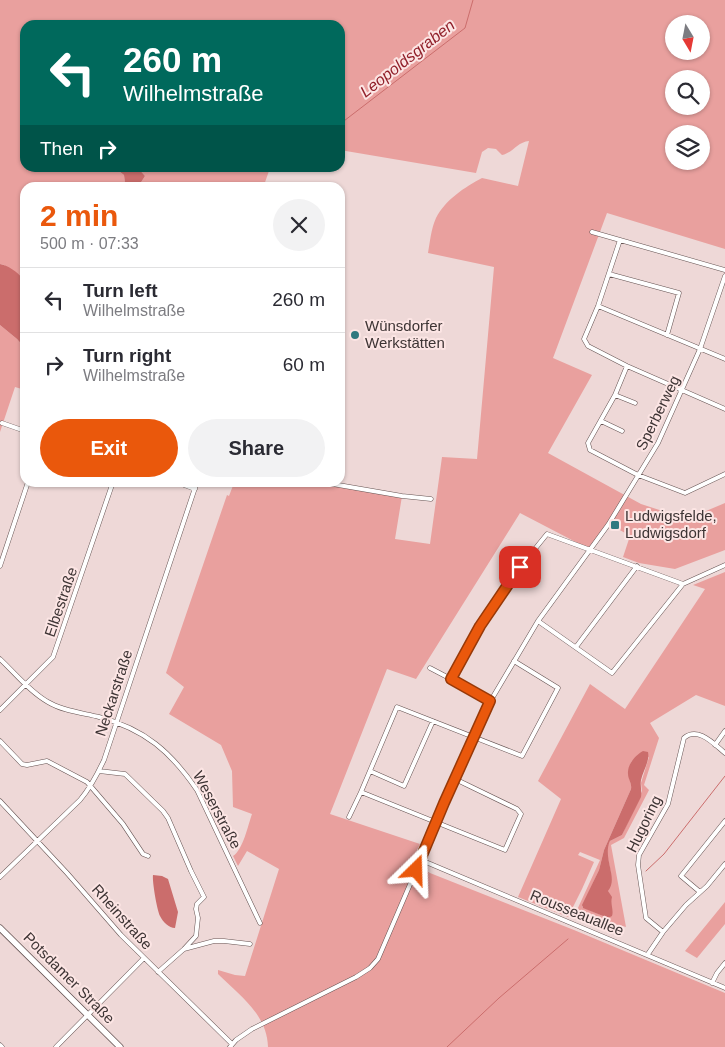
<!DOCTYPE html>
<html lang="en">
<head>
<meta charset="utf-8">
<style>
  :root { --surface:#fff; --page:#f2f2f3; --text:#2b2b33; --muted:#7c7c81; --line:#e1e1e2; --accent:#ea580c }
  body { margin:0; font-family:Helvetica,sans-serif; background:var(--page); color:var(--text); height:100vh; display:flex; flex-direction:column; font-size:19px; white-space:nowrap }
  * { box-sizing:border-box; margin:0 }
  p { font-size:16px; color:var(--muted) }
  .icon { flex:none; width:28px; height:28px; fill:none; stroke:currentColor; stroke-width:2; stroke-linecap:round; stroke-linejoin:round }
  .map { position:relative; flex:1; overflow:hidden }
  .details { position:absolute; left:20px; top:182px; width:325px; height:305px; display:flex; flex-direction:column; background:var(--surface); border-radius:15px; box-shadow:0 1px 4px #0004 }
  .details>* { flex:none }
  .hud { position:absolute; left:20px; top:20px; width:325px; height:152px; border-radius:15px; box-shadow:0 1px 4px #0004; background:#00695c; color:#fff; overflow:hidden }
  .needle { width:32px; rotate:170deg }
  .fabs { position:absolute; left:665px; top:15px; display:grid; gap:10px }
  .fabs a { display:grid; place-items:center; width:45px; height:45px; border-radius:50%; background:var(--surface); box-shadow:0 1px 4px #0004; font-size:25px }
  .pin { position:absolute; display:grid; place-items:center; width:42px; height:42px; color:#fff; margin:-21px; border-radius:10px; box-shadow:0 2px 8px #0006 }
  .me { position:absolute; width:55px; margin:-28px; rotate:22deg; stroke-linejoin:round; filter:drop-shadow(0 0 4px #0008) }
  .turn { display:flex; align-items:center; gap:18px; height:105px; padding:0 20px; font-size:22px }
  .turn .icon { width:65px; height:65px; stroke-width:2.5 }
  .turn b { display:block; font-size:35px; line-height:42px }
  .then { display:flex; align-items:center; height:48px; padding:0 20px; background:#0003; gap:10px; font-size:19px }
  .round { display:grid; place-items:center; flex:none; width:52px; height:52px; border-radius:26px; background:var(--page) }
  .head { display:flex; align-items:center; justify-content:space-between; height:85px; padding:0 20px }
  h1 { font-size:30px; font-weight:600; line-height:38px; color:var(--accent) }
  .action { display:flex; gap:10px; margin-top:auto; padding:10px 20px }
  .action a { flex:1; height:58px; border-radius:30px; background:var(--accent); color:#fff; font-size:20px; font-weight:600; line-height:58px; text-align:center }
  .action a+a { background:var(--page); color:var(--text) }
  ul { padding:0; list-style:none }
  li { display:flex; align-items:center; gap:15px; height:65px; padding:0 20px; border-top:1px solid var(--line) }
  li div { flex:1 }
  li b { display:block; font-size:19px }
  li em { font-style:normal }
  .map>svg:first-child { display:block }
  .green { fill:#e9a09e; fill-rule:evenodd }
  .water { fill:#cb6d6c }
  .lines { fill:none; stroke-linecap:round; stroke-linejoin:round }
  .stream { stroke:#cb6d6c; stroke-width:1 }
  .minor-casing { stroke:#655352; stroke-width:5 }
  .secondary-casing { stroke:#655352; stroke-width:7 }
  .minor { stroke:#fff; stroke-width:4 }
  .secondary { stroke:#fff; stroke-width:5.5 }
  .route-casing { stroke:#983908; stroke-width:12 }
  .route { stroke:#ea580c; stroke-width:9 }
  .poi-dot { fill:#30797f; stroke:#fce5e4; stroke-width:2 }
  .labels { text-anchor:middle; stroke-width:4; stroke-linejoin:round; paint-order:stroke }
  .poi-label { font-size:15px; fill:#3d3434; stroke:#fce5e4; text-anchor:start }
  .street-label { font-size:15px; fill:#3d3434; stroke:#fce5e4 }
  .water-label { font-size:16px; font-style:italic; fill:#91202a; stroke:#fce5e4 }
</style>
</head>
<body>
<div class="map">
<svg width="725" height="1047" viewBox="0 0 725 1047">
  <rect width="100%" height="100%" fill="#eed8d7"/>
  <!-- green -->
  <path class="green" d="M0 0H725V249L607 213 553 358 592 375 548 453 641 504 687 519 725 503V550L675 569 639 563 623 557 630 536 608 523 591 550 520 513 416 679 387 669 330 814 420 844 411 862 430 873 574 930 725 993V1047H268C267 1014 240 996 218 974V970L235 975 245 976 279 869 247 851 238 866 233 856C243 850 248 825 252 814L233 807 232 771 221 745 169 714 184 687 166 673 227 495 229 496 234 483 331 482 402 496 395 539 430 544 442 457 477 459 494 267 428 253C430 242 431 229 436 218 445 200 465 187 482 178L518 186 529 141C517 142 513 153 502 155L496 149 488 148 482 152 476 173 340 150V25H25V168H115L124 175 125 183 113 188H25V287L22 279 4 265 0 264ZM674 24H701V51H674ZM674 79H701V106H674ZM674 134H701V161H674Z
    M138 168H270L263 188 138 187 145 176Z
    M0 325 17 339 25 348V390L15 387 0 432Z
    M725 572V706L696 695 650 723 659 738 644 785 649 790 624 838 611 845 626 927 603 921 577 910 600 860 580 852 578 855 594 862 582 889 568 917 518 897 561 799 538 781 590 684 625 709 705 589 693 585ZM649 757 641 783 642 791 622 835 610 841 606 849 611 873 608 891 612 910 608 918 582 907 599 870 604 850 631 789C632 776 624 777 632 761Z
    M725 902V924L697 958 685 951Z"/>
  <!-- water -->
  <path class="water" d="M115 168H138L145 176 138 187H113L125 183 124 175Z
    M0 264C7 265 18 272 22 278 23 281 24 284 25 287V348L17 339 0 325Z
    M643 751 648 752C650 761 643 771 641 780 640 786 642 791 641 797L622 835 610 841C602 858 619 878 608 891L612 897C610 904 614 910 612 916L608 918 583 908 582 905 599 870 604 850 631 789C632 783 628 779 628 774 627 764 636 755 643 751Z
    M153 875 162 876 168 879 178 912 175 928C169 928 163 922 160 916 157 910 152 881 153 875Z"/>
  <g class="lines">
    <!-- stream -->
    <path class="stream" d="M340 124 465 28 473 0
      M646 871 664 854 725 776
      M447 1047 499 998 568 939"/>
    <defs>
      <path id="minor" d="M592 232 620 240
        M725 270 620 240 598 306 584 339 588 346 627 366 725 409
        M609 274 679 293 667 335
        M598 306 725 359
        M627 366 615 395 588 443 590 450 638 475 685 493 725 474
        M615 395 635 403
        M601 421 622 431
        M2 423 25 431
        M176 482 195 489
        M321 482 402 496 431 499
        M0 566 28 482
        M538 621 612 673 683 584 725 565
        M576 647 637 566
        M0 659C15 673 30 692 48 702 63 711 83 713 99 717 145 729 171 752 197 790L260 923
        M430 668 451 679
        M490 701 451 679C480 626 509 580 547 534L683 584
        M0 710 53 657 113 482
        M0 741 22 764 27 765 47 761 87 782 123 824 143 854 148 856
        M715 745 725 731
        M99 771 125 774 163 811 168 818 191 871 204 897 197 904 196 909 198 918 196 936 184 949
        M370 771 404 786 433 721
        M455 779 517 809 521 814 505 850 361 792 397 707 522 756 558 688 514 661
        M0 801 67 873 121 935 232 1044
        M349 817 361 792
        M421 860 725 988
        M0 877 80 800C91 787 97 775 104 760L197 482
        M700 892 681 876 725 821
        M663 932 646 918 638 865 639 855 668 804 684 738C698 726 714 744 725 753
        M648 954 663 932 686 905 707 886 725 864
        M158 972 184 949 214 941H224L250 944
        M712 983 717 973 725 963
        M0 1045 2 1047
        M56 1047 144 958
        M230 1047 236 1040 252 1029 356 977 370 968 378 959 484 712 538 621 608 525 658 443 700 349 725 276"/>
      <path id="secondary" d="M0 928 120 1047"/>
    </defs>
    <!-- minor casing -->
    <use href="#minor" class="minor-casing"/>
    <!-- secondary casing -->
    <use href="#secondary" class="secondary-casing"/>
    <!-- minor -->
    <use href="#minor" class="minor"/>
    <!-- secondary -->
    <use href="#secondary" class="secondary"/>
  </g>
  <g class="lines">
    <defs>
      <path id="route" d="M416 870 444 803 490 701 451 679 480 626 520 567"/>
    </defs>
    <!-- route casing -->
    <use href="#route" class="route-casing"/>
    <!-- route -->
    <use href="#route" class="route"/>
  </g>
  <!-- markers -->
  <g class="poi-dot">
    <circle cx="355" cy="335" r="5"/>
    <rect x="610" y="520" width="10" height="10" rx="2.5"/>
  </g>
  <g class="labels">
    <!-- poi labels -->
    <g class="poi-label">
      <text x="365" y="331">Wünsdorfer<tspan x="365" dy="17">Werkstätten</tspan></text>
      <text x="625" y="521">Ludwigsfelde,<tspan x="625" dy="17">Ludwigsdorf</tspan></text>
    </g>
    <!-- street labels -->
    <g class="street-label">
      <text transform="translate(658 413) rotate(-64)" y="5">Sperberweg</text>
      <text transform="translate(61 602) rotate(-71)" y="5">Elbestraße</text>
      <text transform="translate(114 693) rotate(-72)" y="5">Neckarstraße</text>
      <text transform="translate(217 810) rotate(62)" y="5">Weserstraße</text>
      <text transform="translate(644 824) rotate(-64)" y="5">Hugoring</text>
      <text transform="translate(577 913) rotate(22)" y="5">Rousseauallee</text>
      <text transform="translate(122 917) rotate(48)" y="5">Rheinstraße</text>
      <text transform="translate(69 978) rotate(45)" y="5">Potsdamer Straße</text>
    </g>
    <!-- water labels -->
    <g class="water-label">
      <text transform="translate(407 58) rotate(-38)" y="6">Leopoldsgraben</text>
    </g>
  </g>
</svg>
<div class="fabs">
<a><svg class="needle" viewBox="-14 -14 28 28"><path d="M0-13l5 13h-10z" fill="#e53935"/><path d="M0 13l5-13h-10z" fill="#7c7c81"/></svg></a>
<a><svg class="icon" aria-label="search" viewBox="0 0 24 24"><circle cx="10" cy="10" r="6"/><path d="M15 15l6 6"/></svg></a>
<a><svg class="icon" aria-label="layers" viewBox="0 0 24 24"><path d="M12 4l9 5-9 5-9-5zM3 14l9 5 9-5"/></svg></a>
</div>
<div class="pin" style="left:520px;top:567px;background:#d93025"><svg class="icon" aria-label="arrive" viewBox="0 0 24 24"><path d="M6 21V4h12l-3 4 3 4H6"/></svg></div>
<svg class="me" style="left:416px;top:870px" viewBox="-20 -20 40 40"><path d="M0-17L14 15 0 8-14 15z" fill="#ea580c" stroke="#fff" stroke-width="4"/></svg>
<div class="hud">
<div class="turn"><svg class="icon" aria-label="left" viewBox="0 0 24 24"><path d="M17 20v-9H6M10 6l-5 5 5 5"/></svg><div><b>260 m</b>Wilhelmstraße</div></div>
<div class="then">Then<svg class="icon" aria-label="right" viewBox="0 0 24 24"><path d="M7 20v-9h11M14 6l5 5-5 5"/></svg></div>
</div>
<section class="details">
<div class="head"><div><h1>2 min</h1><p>500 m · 07:33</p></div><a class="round"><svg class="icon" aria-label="close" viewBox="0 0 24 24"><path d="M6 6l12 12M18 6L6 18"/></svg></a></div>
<ul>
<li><svg class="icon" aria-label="left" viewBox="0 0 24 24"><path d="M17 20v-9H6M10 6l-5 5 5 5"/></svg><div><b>Turn left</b><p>Wilhelmstraße</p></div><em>260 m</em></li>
<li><svg class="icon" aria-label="right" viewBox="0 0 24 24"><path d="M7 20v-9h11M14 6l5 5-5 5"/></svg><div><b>Turn right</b><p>Wilhelmstraße</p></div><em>60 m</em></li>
</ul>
<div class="action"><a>Exit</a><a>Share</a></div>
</section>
</div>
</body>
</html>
